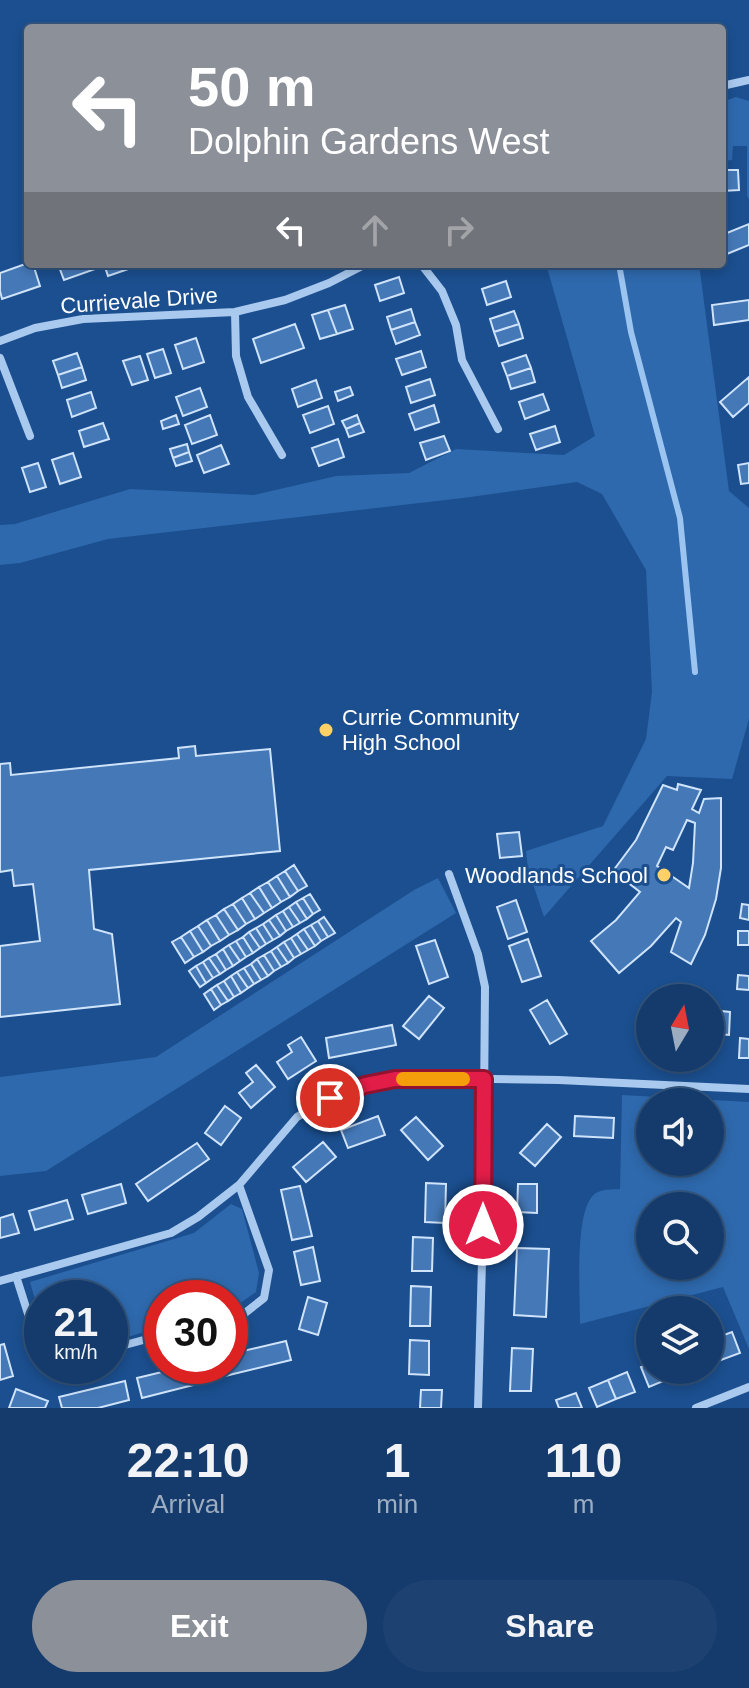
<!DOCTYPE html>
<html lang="en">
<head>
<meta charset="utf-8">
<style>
  :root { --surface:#143b6b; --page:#1d4271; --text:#f1f3f6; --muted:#9dadc1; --line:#33557e; --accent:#8c9099 }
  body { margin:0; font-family:Helvetica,sans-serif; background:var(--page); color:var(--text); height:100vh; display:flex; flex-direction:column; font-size:30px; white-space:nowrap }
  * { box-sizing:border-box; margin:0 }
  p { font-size:26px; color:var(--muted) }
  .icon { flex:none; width:44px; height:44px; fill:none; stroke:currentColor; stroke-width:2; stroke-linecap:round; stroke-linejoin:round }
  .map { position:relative; height:1408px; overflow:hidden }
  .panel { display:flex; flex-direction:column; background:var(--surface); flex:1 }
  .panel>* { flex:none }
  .top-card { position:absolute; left:24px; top:24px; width:702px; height:244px; border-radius:8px; box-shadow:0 4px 12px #0003,0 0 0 2px var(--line); background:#8c9099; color:#fff; overflow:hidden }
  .needle { width:52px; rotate:10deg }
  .buttons { position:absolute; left:636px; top:984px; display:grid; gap:16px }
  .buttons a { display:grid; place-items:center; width:88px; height:88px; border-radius:50%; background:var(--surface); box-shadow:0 4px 12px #0003,0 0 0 2px var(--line); font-size:40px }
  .speed { position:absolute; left:24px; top:1280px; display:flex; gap:16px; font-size:40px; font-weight:700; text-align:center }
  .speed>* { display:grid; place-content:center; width:104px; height:104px; border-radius:50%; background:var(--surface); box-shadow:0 4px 12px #0003,0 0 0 2px var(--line); line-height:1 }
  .speed small { font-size:20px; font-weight:400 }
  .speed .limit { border:12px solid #d22; background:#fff; color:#111 }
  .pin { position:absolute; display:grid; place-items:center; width:68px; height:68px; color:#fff; margin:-34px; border:4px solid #fff; border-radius:50%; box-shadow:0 2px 8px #0007 }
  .me { position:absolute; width:88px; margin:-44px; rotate:0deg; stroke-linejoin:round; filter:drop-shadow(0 0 6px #0008) }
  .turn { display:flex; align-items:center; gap:28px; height:168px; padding:0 32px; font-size:36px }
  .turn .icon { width:104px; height:104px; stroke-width:2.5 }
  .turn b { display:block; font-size:56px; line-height:68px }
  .lanes { display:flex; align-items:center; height:76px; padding:0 32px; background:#0003; justify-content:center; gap:40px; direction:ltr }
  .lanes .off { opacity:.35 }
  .eta { display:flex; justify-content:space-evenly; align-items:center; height:136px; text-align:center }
  .eta b { font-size:48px; font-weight:800; line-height:56px }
  .action { display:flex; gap:16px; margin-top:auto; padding:16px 32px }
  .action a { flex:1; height:92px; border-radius:48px; background:var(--accent); color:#fff; font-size:32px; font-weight:800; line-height:92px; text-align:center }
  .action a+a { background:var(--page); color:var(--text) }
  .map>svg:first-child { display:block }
  .green { fill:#2e69ad; fill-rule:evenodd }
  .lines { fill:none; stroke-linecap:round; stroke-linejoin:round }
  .stream { stroke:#9cc4f0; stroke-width:6 }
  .building { fill:#4478b7; stroke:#cfe3fa; stroke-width:2; fill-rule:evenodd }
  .minor { stroke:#a9c9ee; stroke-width:8 }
  .route-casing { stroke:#92132f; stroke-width:20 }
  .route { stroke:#e11d48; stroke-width:14 }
  .slow { stroke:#f59e0b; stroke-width:14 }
  .poi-dot { fill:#ffd166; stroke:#1b4f8f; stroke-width:3 }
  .labels { text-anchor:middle; stroke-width:6; stroke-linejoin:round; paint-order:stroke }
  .street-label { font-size:22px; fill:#fff; stroke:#1b4f8f }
  .poi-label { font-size:22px; fill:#fff; stroke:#1b4f8f; text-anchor:start }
</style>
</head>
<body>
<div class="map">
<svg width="749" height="1408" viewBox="0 0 749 1408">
  <rect width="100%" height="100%" fill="#1b4f8f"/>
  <!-- green -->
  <path class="green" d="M736 97 749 101V199L747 196V146H733L732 160 722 161V102Z
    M546 264H699L729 491 749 508V719L732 779 667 776 544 917 528 869 526 851 603 826 646 739 652 692 646 570 602 494 577 482 463 498 108 539 20 563 0 565V525L15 524 130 489 254 495 336 476 409 473 456 449 564 455 595 436Z
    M438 878 456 913 46 1171 0 1176V1077L156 1057 414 890Z
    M622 1095 749 1102V1349L723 1287 580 1324C580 1295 575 1219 591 1198 598 1188 610 1190 620 1189ZM710 1102V1162H650V1102ZM710 1206V1266H650V1206Z
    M231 1204 242 1209 259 1273 256 1292 236 1306 230 1308V1298H162V1327L110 1342V1298H42V1324L30 1282 194 1233Z"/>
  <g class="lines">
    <!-- stream -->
    <path class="stream" d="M619 264 631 332 680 518 695 672"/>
  </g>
  <!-- building -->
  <path class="building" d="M722 170H738L739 190 722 191Z
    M749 224V245L722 256V235Z
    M28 263 33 264 40 286 2 299 0 291V273Z
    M58 264H100L101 267 64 280Z
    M104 264H143L108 276Z
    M399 277 404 293 380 301 375 285Z
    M506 281 511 297 487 305 482 289Z
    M749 300V320L714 325 712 305Z
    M345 305 353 329 337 334 328 310Z
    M411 309 415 322 391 330 387 317Z
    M328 310 337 334 320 339 312 315Z
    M514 311 519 324 494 332 490 319Z
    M415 322 420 335 396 344 391 330Z
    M295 324 304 348 261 363 253 339Z
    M519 324 523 338 499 346 494 332Z
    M196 338 204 362 183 369 175 345Z
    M163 349 171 373 155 378 147 354Z
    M421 351 426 367 402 375 396 359Z
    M77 353 82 367 58 375 53 361Z
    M526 355 531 368 507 376 502 363Z
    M140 356 148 380 132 385 123 361Z
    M82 367 86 380 62 388 58 375Z
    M531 368 535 382 511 389 507 376Z
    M749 377V403L733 417 720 402Z
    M430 379 435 395 411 403 406 387Z
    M316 380 322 398 298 407 292 389Z
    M350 387 353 395 338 401 335 392Z
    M200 388 207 407 183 416 176 397Z
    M91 392 96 408 72 417 67 400Z
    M543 394 549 410 525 419 519 402Z
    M434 405 439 422 415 430 409 414Z
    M328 406 334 424 310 433 303 415Z
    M176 415 179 424 163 429 161 421Z
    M210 415 217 435 192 444 185 425Z
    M357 415 360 423 346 429 342 421Z
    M103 423 109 439 84 447 79 431Z
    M360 423 364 432 349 437 346 429Z
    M555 426 560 442 536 450 530 434Z
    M444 436 450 451 426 460 420 443Z
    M338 439 344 457 319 466 312 448Z
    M187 444 189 452 173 458 170 449Z
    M221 445 229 464 204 473 197 455Z
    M189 452 192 461 176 466 173 458Z
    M73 453 81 477 60 484 52 460Z
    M38 463 46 487 30 492 22 468Z
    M749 463V483L741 484 738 465Z
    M195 746 196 756 270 749 280 851 89 870 94 929 112 934 120 1004 0 1017V946L40 941 33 884 14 886 12 870 0 872V764L10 763 11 775 179 758 178 748Z
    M678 784 701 790 692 809 699 813 704 799 721 798V868L716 899 705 935 691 964 671 952 681 922 676 918 651 946 619 973 591 941 616 920 640 892 613 871 636 840 663 785 677 790ZM687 820 695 823 693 863 689 888 657 866 666 847 673 850Z
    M519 832 522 856 500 858 497 834Z
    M294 865 307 886 298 891 285 871Z
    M285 871 298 891 290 897 277 876Z
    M277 876 290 897 281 902 268 882Z
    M268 882 281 902 272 908 259 887Z
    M259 887 272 908 264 913 250 893Z
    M250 893 264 913 255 919 242 898Z
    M310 894 320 910 313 914 303 898Z
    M242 898 255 919 246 924 233 904Z
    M303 898 313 914 307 919 296 902Z
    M516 900 527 932 508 939 497 907Z
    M296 902 307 919 300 923 289 907Z
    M233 904 246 924 238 930 224 909Z
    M742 904 749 905V920L740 918Z
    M289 907 300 923 293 927 283 911Z
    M224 909 238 930 229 935 216 915Z
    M283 911 293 927 286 931 276 915Z
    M216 915 229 935 220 941 207 920Z
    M276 915 286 931 280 936 269 920Z
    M324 917 335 933 328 937 318 921Z
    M207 920 220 941 211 946 198 926Z
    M269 920 280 936 273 940 263 924Z
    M318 921 328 937 321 941 311 925Z
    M263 924 273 940 266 944 256 928Z
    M311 925 321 941 315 946 304 929Z
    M198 926 211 946 203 952 190 931Z
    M256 928 266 944 260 948 249 932Z
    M304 929 315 946 308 950 297 934Z
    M190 931 203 952 194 957 181 937Z
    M738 931H749V945H738Z
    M249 932 260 948 253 953 243 937Z
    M297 934 308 950 301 954 291 938Z
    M181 937 194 957 185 963 172 942Z
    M243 937 253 953 246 957 236 941Z
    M291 938 301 954 294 958 284 942Z
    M528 939 541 976 522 982 509 946Z
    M435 940 448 977 429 984 416 946Z
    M236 941 246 957 240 961 229 945Z
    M284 942 294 958 288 963 277 947Z
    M229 945 240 961 233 966 223 949Z
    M277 947 288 963 281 967 271 951Z
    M223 949 233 966 226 970 216 954Z
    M271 951 281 967 274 971 264 955Z
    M216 954 226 970 220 974 209 958Z
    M264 955 274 971 268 976 257 959Z
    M209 958 220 974 213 978 203 962Z
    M257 959 268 976 261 980 251 964Z
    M203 962 213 978 206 983 196 966Z
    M251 964 261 980 254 984 244 968Z
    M196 966 206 983 200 987 189 971Z
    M244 968 254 984 248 988 237 972Z
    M237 972 248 988 241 993 231 976Z
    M738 975 749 976V990L737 989Z
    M231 976 241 993 234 997 224 981Z
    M224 981 234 997 228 1001 217 985Z
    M217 985 228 1001 221 1005 211 989Z
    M211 989 221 1005 214 1010 204 994Z
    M429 996 444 1008 419 1039 403 1026Z
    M547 1000 567 1034 550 1044 530 1010Z
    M721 1011 730 1012 729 1035 719 1034Z
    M392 1025 396 1045 329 1058 326 1038Z
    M301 1037 316 1061 288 1079 277 1062 292 1052 288 1045Z
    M740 1038 749 1039V1058H739Z
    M256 1065 275 1087 251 1108 239 1093 253 1082 246 1073Z
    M225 1106 241 1118 221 1145 205 1133Z
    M378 1116 385 1135 348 1148 341 1130Z
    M575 1116 614 1118 613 1138 574 1136Z
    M416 1117 443 1146 428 1160 401 1130Z
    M547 1124 561 1137 535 1166 520 1153Z
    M323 1142 336 1157 306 1182 293 1167Z
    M197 1143 209 1159 148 1201 136 1184Z
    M426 1183 446 1184 445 1223 425 1222Z
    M121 1184 126 1203 88 1214 82 1195Z
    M518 1184H537V1213L517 1212Z
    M300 1186 312 1236 292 1240 281 1190Z
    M67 1200 73 1219 35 1230 29 1211Z
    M13 1214 19 1233 0 1238V1218Z
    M413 1237 433 1238 432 1271H412Z
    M313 1247 320 1281 301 1285 294 1252Z
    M517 1248 549 1249 546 1317 514 1315Z
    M411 1286 431 1287 430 1326H410Z
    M308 1297 327 1303 318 1335 299 1329Z
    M732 1332 740 1353 721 1360 713 1339Z
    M713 1339 721 1360 710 1364V1340Z
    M410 1340 429 1341V1375L409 1374Z
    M286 1341 291 1360 225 1376 222 1366H230V1354Z
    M4 1344 13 1376 0 1380V1345Z
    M512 1348 533 1349 531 1391H510Z
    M650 1364V1370H664L668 1379 649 1387 641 1367Z
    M187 1366H210L213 1380 142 1398 137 1378Z
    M664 1370H687V1371L668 1379Z
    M627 1372 635 1392 616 1399 608 1380Z
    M608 1380 616 1399 597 1407 589 1388Z
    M125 1381 129 1400 98 1408H62L59 1397Z
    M16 1389 48 1401 45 1408H9Z
    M421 1390H442L441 1408H420Z
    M576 1393 582 1408H559L556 1400Z"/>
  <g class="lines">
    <!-- minor -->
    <path class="minor" d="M722 86 749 80
      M421 264 442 291 456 325 462 360 498 429
      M235 312 236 356 248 397 282 455
      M0 341 35 328 83 319 235 312 285 300 329 283 366 264
      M0 358 30 436
      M449 874 478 954 485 987 483 1225 478 1408
      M16 1276 37 1342 42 1348
      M0 1281 171 1233 198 1217 239 1185 297 1117 330 1098 365 1085 395 1079 427 1078 559 1080 749 1089
      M230 1317 245 1313 264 1298 269 1270 239 1185
      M110 1349 162 1335
      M696 1408 749 1387"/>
  </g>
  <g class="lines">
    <defs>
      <path id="route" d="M330 1098 365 1085 395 1079H484L483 1225"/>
    </defs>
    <!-- route casing -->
    <use href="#route" class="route-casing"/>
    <!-- route -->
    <use href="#route" class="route"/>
    <!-- slow -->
    <path class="slow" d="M403 1079H463"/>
  </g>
  <!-- markers -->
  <g class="poi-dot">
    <circle cx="326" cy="730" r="8"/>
    <circle cx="664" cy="875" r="8"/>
  </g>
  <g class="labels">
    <!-- street labels -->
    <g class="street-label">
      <text transform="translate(139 300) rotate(-4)" y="8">Currievale Drive</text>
    </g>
    <!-- poi labels -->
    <g class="poi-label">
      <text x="342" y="725">Currie Community<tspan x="342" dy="25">High School</tspan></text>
      <text x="648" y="883" text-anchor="end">Woodlands School</text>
    </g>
  </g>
</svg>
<div class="buttons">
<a><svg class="needle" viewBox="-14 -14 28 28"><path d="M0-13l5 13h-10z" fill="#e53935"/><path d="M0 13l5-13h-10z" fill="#9dadc1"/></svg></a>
<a><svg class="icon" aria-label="sound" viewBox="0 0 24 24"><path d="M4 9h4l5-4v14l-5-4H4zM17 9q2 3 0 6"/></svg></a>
<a><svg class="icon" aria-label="search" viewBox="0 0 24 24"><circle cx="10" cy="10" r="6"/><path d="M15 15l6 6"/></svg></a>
<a><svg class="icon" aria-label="layers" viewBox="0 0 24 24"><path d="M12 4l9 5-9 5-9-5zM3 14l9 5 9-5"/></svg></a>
</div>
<div class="speed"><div>21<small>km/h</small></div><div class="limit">30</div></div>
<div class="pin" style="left:330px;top:1098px;background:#d93025"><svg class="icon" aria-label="arrive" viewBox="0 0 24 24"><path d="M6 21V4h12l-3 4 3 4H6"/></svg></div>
<svg class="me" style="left:483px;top:1225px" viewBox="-20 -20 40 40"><circle r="17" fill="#e11d48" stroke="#fff" stroke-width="3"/><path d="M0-11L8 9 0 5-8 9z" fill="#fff"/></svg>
<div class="top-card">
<div class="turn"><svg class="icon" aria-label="left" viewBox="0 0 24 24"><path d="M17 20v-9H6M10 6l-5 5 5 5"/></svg><div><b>50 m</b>Dolphin Gardens West</div></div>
<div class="lanes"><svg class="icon" aria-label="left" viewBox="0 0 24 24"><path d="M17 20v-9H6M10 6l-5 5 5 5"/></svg><svg class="icon off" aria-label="ahead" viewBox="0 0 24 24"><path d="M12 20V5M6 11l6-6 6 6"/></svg><svg class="icon off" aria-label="right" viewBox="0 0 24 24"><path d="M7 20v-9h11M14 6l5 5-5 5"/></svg></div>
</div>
</div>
<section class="panel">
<div class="eta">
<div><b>22:10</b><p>Arrival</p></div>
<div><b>1</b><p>min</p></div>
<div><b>110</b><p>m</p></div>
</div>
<div class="action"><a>Exit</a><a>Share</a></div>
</section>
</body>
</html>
